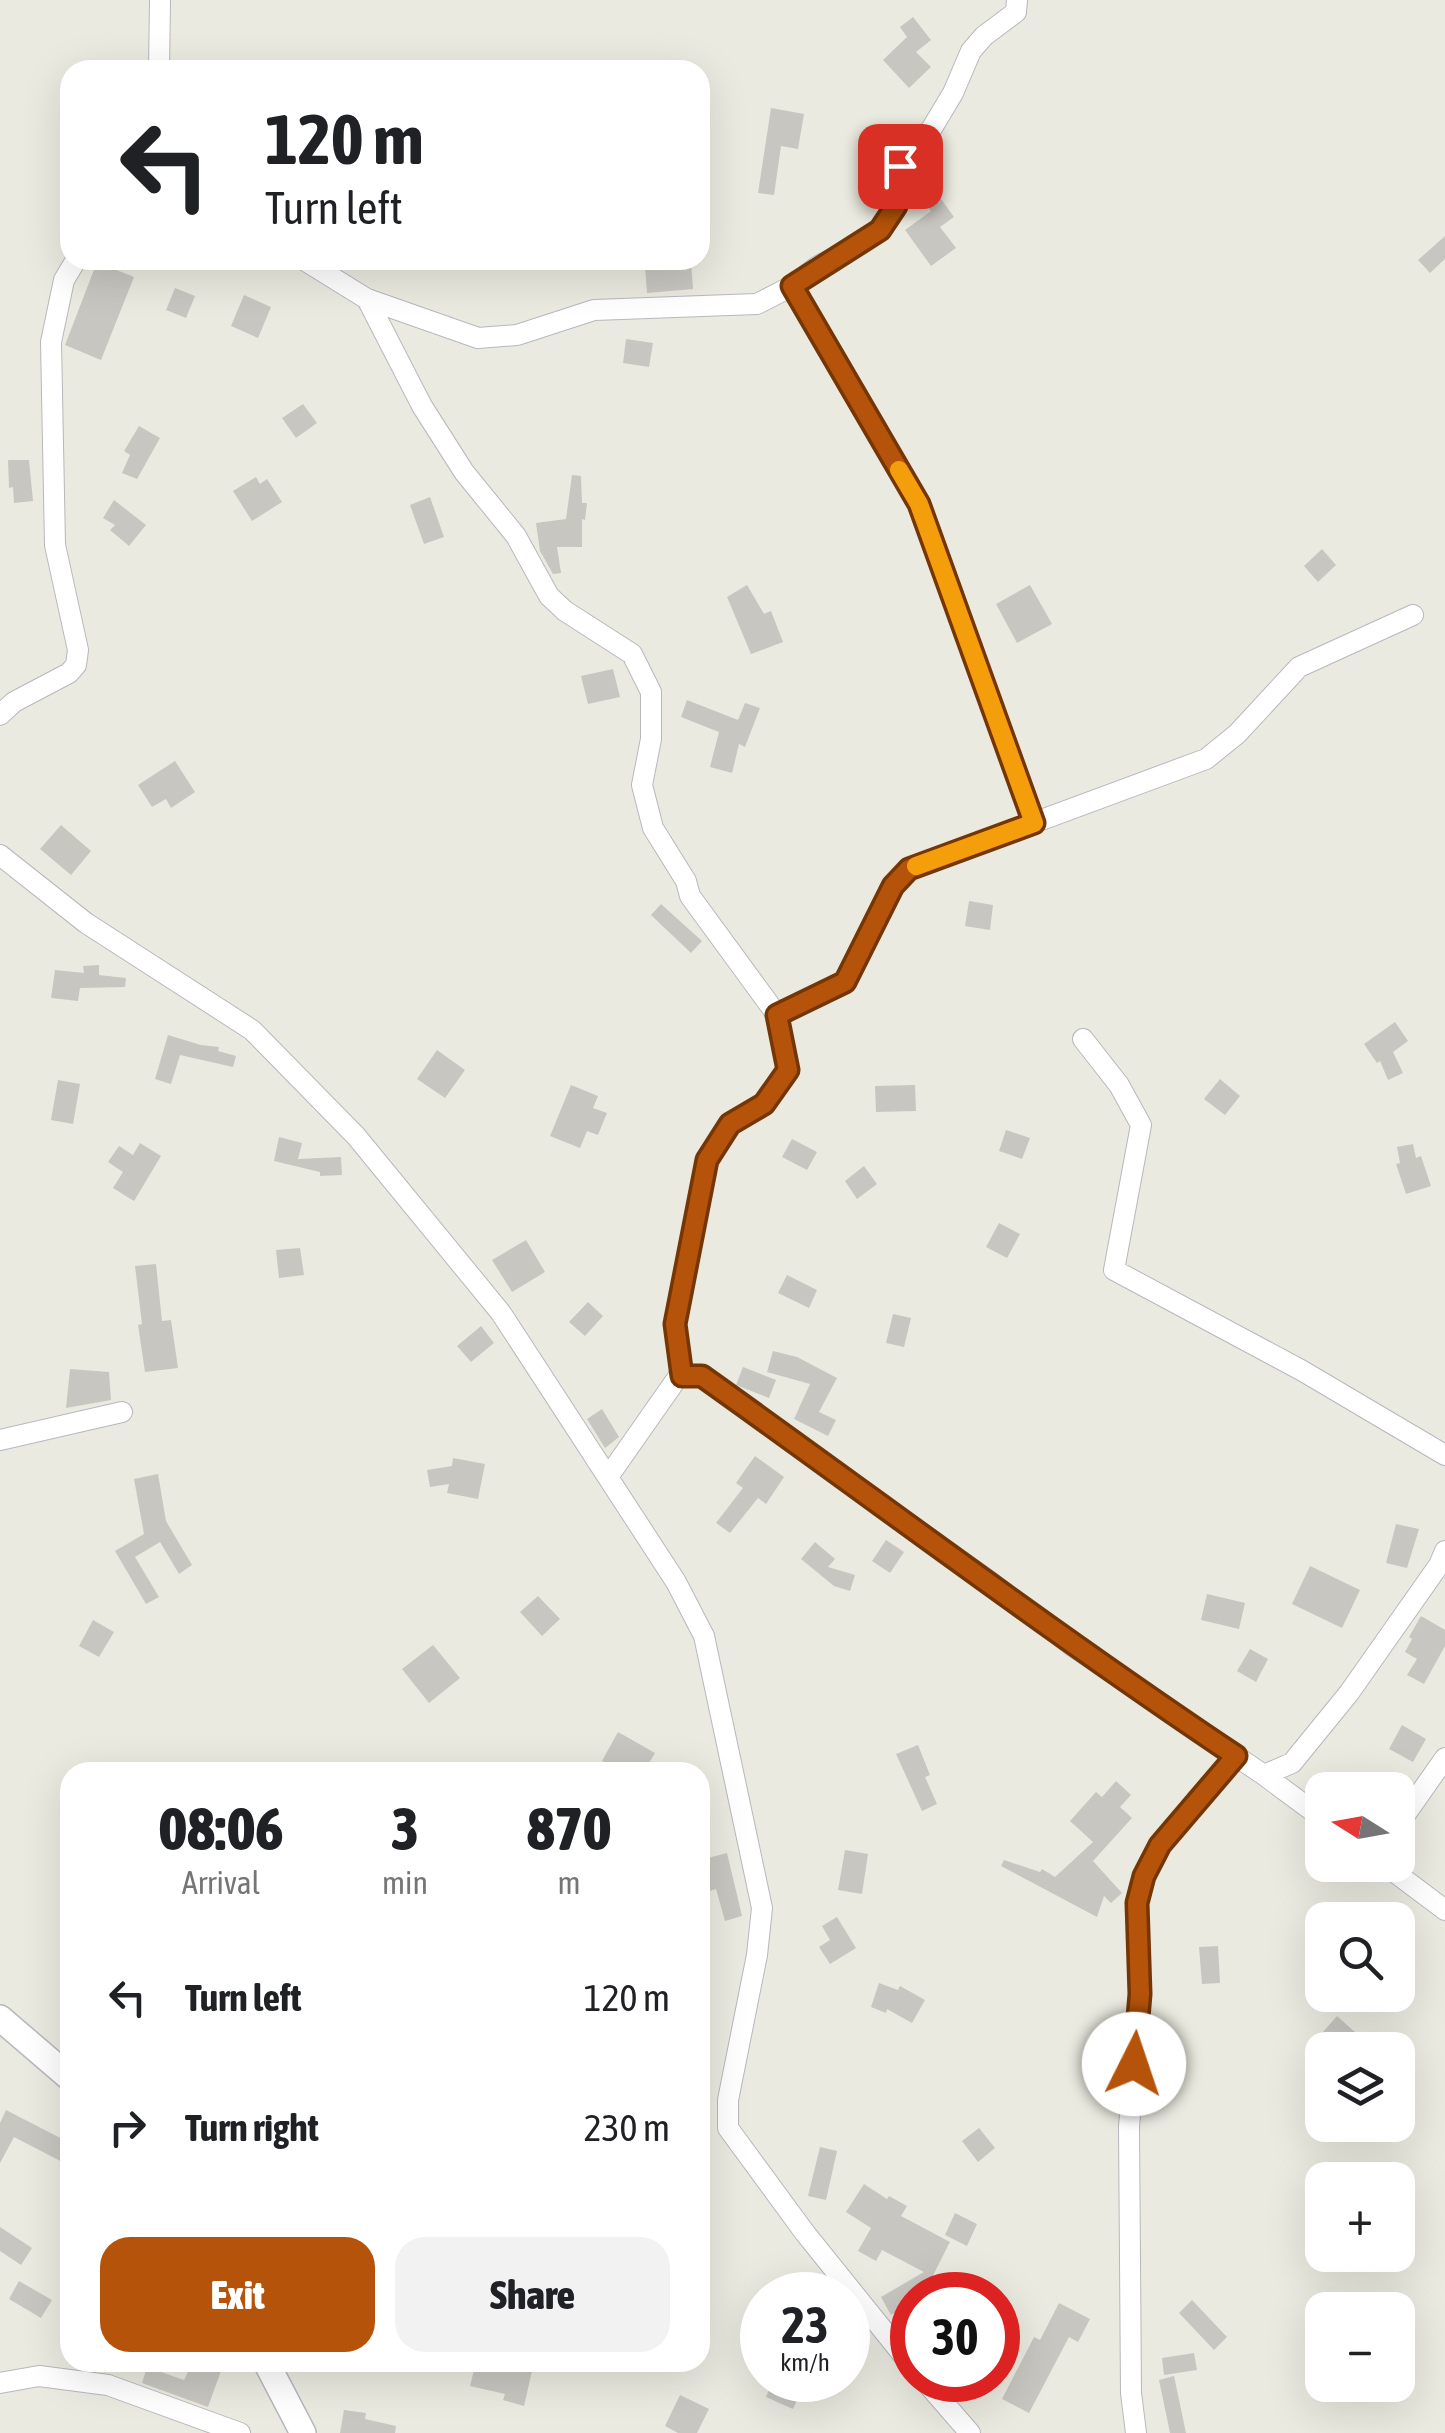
<!DOCTYPE html>
<html lang="en">
<head>
<meta charset="utf-8">
<style>
  :root { --surface:#fff; --page:#f2f2f2; --text:#202124; --muted:#757577; --accent:#b45309 }
  body { margin:0; font-family:"Asap Condensed",sans-serif; background:var(--page); color:var(--text); height:100vh; display:flex; flex-direction:column; font-size:38px; white-space:nowrap }
  * { box-sizing:border-box; margin:0 }
  p { font-size:32px; color:var(--muted) }
  .icon { flex:none; width:55px; height:55px; fill:none; stroke:currentColor; stroke-width:2; stroke-linecap:round; stroke-linejoin:round }
  .map { position:relative; flex:1; overflow:hidden }
  .drawer { position:absolute; left:60px; top:1762px; width:650px; height:610px; display:flex; flex-direction:column; background:var(--surface); border-radius:30px; box-shadow:0 10px 40px #0002 }
  .drawer>* { flex:none }
  .banner { position:absolute; left:60px; top:60px; width:650px; height:210px; border-radius:30px; box-shadow:0 10px 40px #0002; background:#fff; color:var(--text); overflow:hidden }
  .needle { width:65px; rotate:281deg }
  .fabs { position:absolute; left:1305px; top:1772px; display:grid; gap:20px }
  .fabs a { display:grid; place-items:center; width:110px; height:110px; border-radius:20px; background:var(--surface); box-shadow:0 10px 40px #0002; font-size:50px }
  .speed { position:absolute; left:740px; top:2272px; display:flex; gap:20px; font-size:50px; font-weight:700; text-align:center }
  .speed>* { display:grid; place-content:center; width:130px; height:130px; border-radius:50%; background:var(--surface); box-shadow:0 10px 40px #0002; line-height:1 }
  .speed small { font-size:25px; font-weight:400 }
  .speed .limit { border:15px solid #d22; background:#fff; color:#111 }
  .pin { position:absolute; display:grid; place-items:center; width:85px; height:85px; color:#fff; margin:-42px; border-radius:20px; box-shadow:0 5px 15px #0006 }
  .me { position:absolute; width:110px; margin:-55px; rotate:4deg; stroke-linejoin:round; filter:drop-shadow(0 0 8px #0008) }
  .turn { display:flex; align-items:center; gap:35px; height:210px; padding:0 40px; font-size:45px }
  .turn .icon { width:130px; height:130px; stroke-width:2.5 }
  .turn b { display:block; font-size:70px; line-height:85px }
  .eta { display:flex; justify-content:space-evenly; align-items:center; height:170px; text-align:center }
  .eta b { font-size:60px; font-weight:800; line-height:70px }
  .cta { display:flex; gap:20px; margin-top:auto; padding:20px 40px }
  .cta a { flex:1; height:115px; border-radius:30px; background:var(--accent); color:#fff; font-size:40px; font-weight:800; line-height:115px; text-align:center }
  .cta a+a { background:var(--page); color:var(--text) }
  ul { padding:0; list-style:none }
  li { display:flex; align-items:center; gap:30px; height:130px; padding:0 40px }
  li div { flex:1 }
  li b { display:block; font-size:38px }
  li em { font-style:normal }
  .map>svg:first-child { display:block }
  .building { fill:#c8c6c0 }
  .lines { fill:none; stroke-linecap:round; stroke-linejoin:round }
  .minor-casing { stroke:#b6b8bd; stroke-width:22 }
  .tertiary-casing { stroke:#b6b8bd; stroke-width:28 }
  .minor { stroke:#fff; stroke-width:20 }
  .tertiary { stroke:#fff; stroke-width:25 }
  .route-casing { stroke:#753606; stroke-width:25 }
  .route { stroke:#b45309; stroke-width:18 }
  .slow { stroke:#f59e0b; stroke-width:18 }
</style>
</head>
<body>
<div class="map">
<svg width="1445" height="2433" viewBox="0 0 1445 2433">
  <rect width="100%" height="100%" fill="#ebeae0"/>
  <!-- building -->
  <path class="building" d="M913 17 931 40 916 52 931 67 909 88 883 60 907 37 900 27Z
    M771 108 804 114 798 149 781 146 774 195 758 193Z
    M923 174 954 217 940 227 956 248 931 266 905 230 931 211 912 184Z
    M1445 236V259L1430 273 1418 260Z
    M654 260H691L693 289 647 293 645 267 654 266Z
    M97 262 134 277 101 360 65 345Z
    M175 288 195 296 186 318 166 310Z
    M244 295 271 307 258 338 231 326Z
    M626 339 653 343 649 367 623 363Z
    M303 404 317 423 296 438 282 418Z
    M139 426 160 438 137 479 122 473 130 455 124 451Z
    M8 460H29L33 501 14 503 13 487 9 488Z
    M572 475 581 476 582 503H587L585 520 582 519V547H557L561 573 553 574 540 551 536 523 566 519Z
    M256 477 260 484 267 479 282 502 252 521 233 491Z
    M430 497 444 537 424 544 410 505Z
    M114 500 146 525 129 546 110 530 115 525 103 518Z
    M1322 549 1336 565 1318 582 1304 566Z
    M747 585 764 614 771 611 783 642 751 654 727 597Z
    M1030 585 1052 624 1017 643 996 604Z
    M613 669 620 697 588 704 581 676Z
    M687 700 738 720 745 703 760 708 745 747 739 744 732 773 710 767 719 732 681 717Z
    M175 761 195 792 171 808 166 799 152 807 138 785Z
    M61 825 91 851 71 875 40 849Z
    M969 901 993 905 990 930 965 926Z
    M661 904 702 941 691 953 651 915Z
    M99 965V975L126 978 125 987 80 988 78 1001 51 998 55 970 84 973 83 966Z
    M1395 1022 1408 1041 1393 1052 1403 1073 1388 1080 1380 1061 1377 1063 1364 1044Z
    M168 1035 201 1045 219 1047 218 1051 236 1056 233 1067 180 1055 171 1084 155 1079Z
    M437 1050 465 1070 445 1098 417 1079Z
    M1220 1079 1240 1096 1225 1115 1204 1099Z
    M58 1080 80 1084 73 1124 51 1120Z
    M571 1085 598 1096 593 1108 607 1113 598 1135 587 1131 580 1148 550 1136Z
    M915 1085 916 1111 876 1112 875 1086Z
    M1006 1130 1030 1138 1022 1159 999 1151Z
    M279 1137 302 1143 298 1159 341 1157 342 1175 320 1176V1172L274 1161Z
    M792 1139 817 1152 807 1170 782 1157Z
    M140 1143 161 1156 134 1201 113 1188 123 1172 108 1162 119 1146 133 1155Z
    M1413 1144 1416 1158 1421 1156 1431 1186 1406 1194 1396 1164 1400 1163 1397 1147Z
    M864 1166 877 1184 857 1199 845 1181Z
    M999 1223 1020 1234 1007 1258 986 1247Z
    M526 1240 545 1272 512 1292 492 1260Z
    M300 1248 304 1275 279 1278 276 1250Z
    M156 1264 162 1321 171 1320 178 1368 145 1372 138 1325 142 1324 135 1266Z
    M787 1275 817 1290 809 1308 778 1293Z
    M588 1302 603 1316 585 1336 569 1322Z
    M893 1314 911 1318 904 1347 886 1343Z
    M481 1326 494 1343 471 1362 457 1346Z
    M773 1351 797 1357 837 1378 819 1412 836 1420 828 1436 794 1419 810 1384 767 1372Z
    M743 1367 776 1380 769 1398 736 1385Z
    M70 1369 109 1372 111 1400 66 1408Z
    M602 1409 619 1437 605 1448 587 1419Z
    M755 1456 784 1477 766 1504 758 1498 730 1533 716 1523 743 1488 736 1483Z
    M453 1458 485 1464 478 1499 447 1493 449 1484 430 1487 427 1470 452 1466Z
    M158 1474 166 1521 192 1565 179 1574 160 1542 135 1557 159 1597 146 1604 115 1551 144 1534 134 1479Z
    M1396 1524 1419 1529 1407 1568 1386 1563Z
    M886 1540 904 1552 890 1573 872 1561Z
    M815 1542 835 1559 828 1567 855 1575 850 1591 834 1586 801 1559Z
    M1310 1566 1360 1590 1342 1628 1292 1604Z
    M1207 1594 1245 1603 1239 1629 1201 1620Z
    M538 1596 560 1619 542 1636 520 1612Z
    M1421 1616 1445 1630V1646L1424 1684 1407 1675 1417 1659 1405 1652 1412 1639 1409 1637Z
    M93 1620 114 1632 99 1657 79 1646Z
    M433 1645 460 1678 429 1703 402 1669Z
    M1250 1649 1268 1659 1256 1682 1237 1671Z
    M1402 1725 1426 1739 1413 1762 1389 1749Z
    M618 1732 655 1753 644 1772H623L602 1761Z
    M918 1745 930 1775 925 1777 937 1804 922 1811 896 1754Z
    M1116 1781 1131 1795 1120 1807 1132 1818 1093 1861 1122 1893 1111 1903 1104 1896 1097 1917 1001 1866 1004 1860 1040 1872 1042 1869 1055 1877 1093 1842 1070 1821 1096 1792 1102 1797Z
    M845 1850 868 1854 862 1894 838 1890Z
    M727 1853 742 1916 725 1921 716 1889 700 1894V1860Z
    M837 1917 856 1948 830 1964 819 1947 830 1940 822 1926Z
    M1218 1946 1220 1983 1202 1984 1199 1947Z
    M879 1983 898 1990 900 1986 925 2000 912 2023 887 2009 886 2013 871 2007Z
    M1337 2016 1375 2050H1307Z
    M6 2110 70 2143V2166L14 2137 0 2163V2123Z
    M979 2128 995 2148 978 2162 962 2141Z
    M820 2147 837 2151 826 2200 808 2196Z
    M864 2184 887 2199 889 2196 907 2206 901 2216 950 2242 926 2289 919 2295H912V2302L891 2315 881 2297 924 2272 882 2250 876 2261 858 2251 871 2228 846 2212Z
    M955 2213 977 2224 967 2246 945 2235Z
    M0 2227 32 2248 21 2265 0 2251Z
    M19 2281 52 2300 41 2318 9 2299Z
    M1192 2300 1227 2337 1214 2350 1179 2313Z
    M1059 2303 1090 2319 1078 2342 1069 2337 1029 2413 1002 2399 1034 2337 1040 2340Z
    M850 2315 866 2360 848 2366V2316Z
    M1194 2353 1197 2370 1164 2375 1162 2358Z
    M193 2362H211L222 2368 208 2407 142 2383 147 2367 184 2380Z
    M476 2362H534L524 2406 503 2400 505 2394 470 2386Z
    M1174 2376 1186 2433H1170L1159 2380Z
    M773 2380 801 2391 793 2409 766 2397Z
    M680 2395 709 2409 697 2433H678L665 2426Z
    M344 2410 366 2413 365 2419 396 2426 395 2433H340Z"/>
  <g class="lines">
    <defs>
      <path id="minor" d="M159 70 160 0
        M304 260 367 299 478 338 517 335 594 310 757 304 792 286 818 266 850 250 880 229 896 206 900 166 932 128 953 93 971 51 984 36 1016 12 1017 0
        M792 286 919 504 1035 823
        M367 299 422 406 464 472 516 536 549 596 565 611 632 654 651 692V739L642 785 653 828 686 881 690 896 777 1015 787 1070 764 1104 730 1124 707 1160 675 1324 682 1376
        M0 715 14 702 69 673 76 665 78 650 55 545 51 342 64 280 76 260
        M0 855 86 923 252 1030 356 1136 501 1313 676 1582 704 1636 762 1908 757 1955 728 2100V2128L805 2233 912 2366
        M777 1015 845 983 893 887 909 869 1206 759 1237 734 1299 667 1413 615
        M1083 1039 1119 1085 1141 1125 1114 1270 1301 1370 1445 1455
        M0 1440 122 1412
        M608 1477 678 1377H701L989 1581 1074 1647 1264 1775 1322 1818
        M1264 1775 1292 1763 1349 1693 1439 1565 1445 1551
        M1398 1825 1445 1758
        M1385 1865 1445 1910
        M924 2380 970 2433
        M0 2383 39 2376 108 2385 240 2433
        M1136 2433 1131 2393 1129 2127 1140 1994 1137 1903 1144 1876 1160 1845 1237 1756"/>
      <path id="tertiary" d="M0 2018 70 2078
        M266 2362 303 2433"/>
    </defs>
    <!-- minor casing -->
    <use href="#minor" class="minor-casing"/>
    <!-- tertiary casing -->
    <use href="#tertiary" class="tertiary-casing"/>
    <!-- minor -->
    <use href="#minor" class="minor"/>
    <!-- tertiary -->
    <use href="#tertiary" class="tertiary"/>
  </g>
  <g class="lines">
    <defs>
      <path id="route" d="M900 166 896 206 880 230 792 286 919 504 1034 823 909 869 893 886 845 982 777 1015 788 1070 764 1104 730 1124 707 1160 675 1324 682 1376H702C880 1503 1055 1635 1236 1756L1160 1845 1144 1876 1137 1903 1140 1994 1134 2064"/>
    </defs>
    <!-- route casing -->
    <use href="#route" class="route-casing"/>
    <!-- route -->
    <use href="#route" class="route"/>
    <!-- slow -->
    <path class="slow" d="M899 470 919 504 1034 823 916 866"/>
  </g>
</svg>
<div class="fabs">
<a><svg class="needle" viewBox="-14 -14 28 28"><path d="M0-13l5 13h-10z" fill="#e53935"/><path d="M0 13l5-13h-10z" fill="#757577"/></svg></a>
<a><svg class="icon" aria-label="search" viewBox="0 0 24 24"><circle cx="10" cy="10" r="6"/><path d="M15 15l6 6"/></svg></a>
<a><svg class="icon" aria-label="layers" viewBox="0 0 24 24"><path d="M12 4l9 5-9 5-9-5zM3 14l9 5 9-5"/></svg></a>
<a>+</a>
<a>−</a>
</div>
<div class="speed"><div>23<small>km/h</small></div><div class="limit">30</div></div>
<div class="pin" style="left:900px;top:166px;background:#d93025"><svg class="icon" aria-label="arrive" viewBox="0 0 24 24"><path d="M6 21V4h12l-3 4 3 4H6"/></svg></div>
<svg class="me" style="left:1134px;top:2064px" viewBox="-20 -20 40 40"><circle r="19" fill="#fff"/><path d="M0-13L10 11 0 6-10 11z" fill="#b45309"/></svg>
<div class="banner">
<div class="turn"><svg class="icon" aria-label="left" viewBox="0 0 24 24"><path d="M17 20v-9H6M10 6l-5 5 5 5"/></svg><div><b>120 m</b>Turn left</div></div>
</div>
<section class="drawer">
<div class="eta">
<div><b>08:06</b><p>Arrival</p></div>
<div><b>3</b><p>min</p></div>
<div><b>870</b><p>m</p></div>
</div>
<ul>
<li><svg class="icon" aria-label="left" viewBox="0 0 24 24"><path d="M17 20v-9H6M10 6l-5 5 5 5"/></svg><div><b>Turn left</b></div><em>120 m</em></li>
<li><svg class="icon" aria-label="right" viewBox="0 0 24 24"><path d="M7 20v-9h11M14 6l5 5-5 5"/></svg><div><b>Turn right</b></div><em>230 m</em></li>
</ul>
<div class="cta"><a>Exit</a><a>Share</a></div>
</section>
</div>
</body>
</html>
